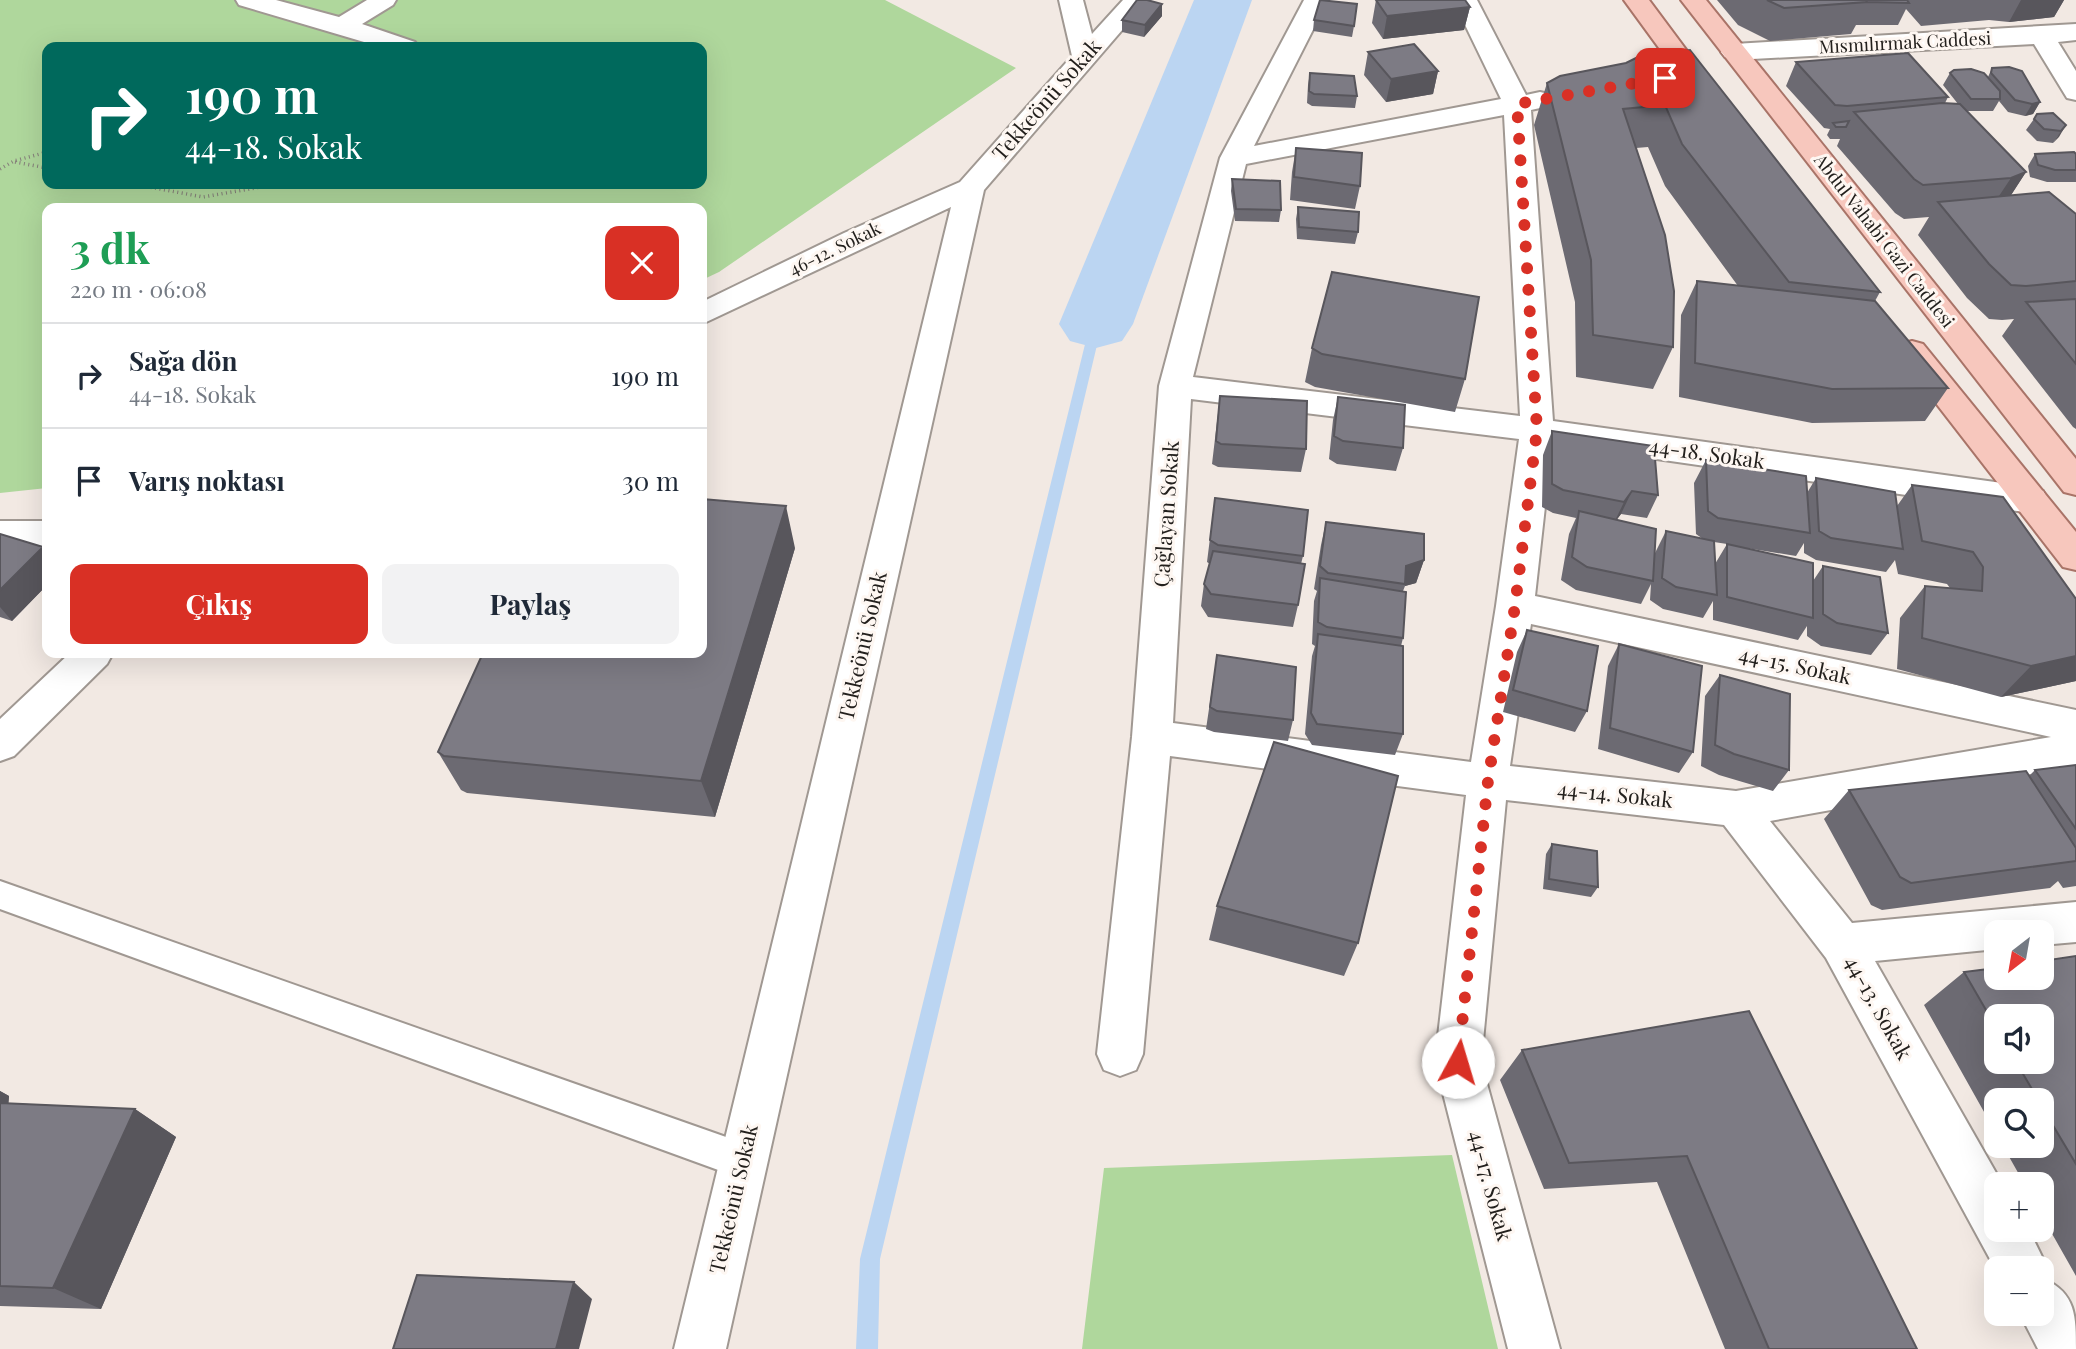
<!DOCTYPE html>
<html lang="tr">
<head>
<meta charset="utf-8">
<style>
  :root { --surface:#fff; --page:#f2f2f3; --text:#1f2937; --muted:#747a83; --line:#e0e1e3; --accent:#d93025 }
  body { margin:0; font-family:"Playfair Display",serif; background:var(--page); color:var(--text); height:100vh; display:flex; flex-direction:column; font-size:26px; white-space:nowrap }
  * { box-sizing:border-box; margin:0 }
  p { font-size:23px; color:var(--muted) }
  .icon { flex:none; width:38px; height:38px; fill:none; stroke:currentColor; stroke-width:2; stroke-linecap:round; stroke-linejoin:round }
  .map { position:relative; flex:1; overflow:hidden }
  .sheet { position:absolute; left:42px; top:203px; width:665px; height:455px; display:flex; flex-direction:column; background:var(--surface); border-radius:14px; box-shadow:0 7px 28px #0002 }
  .sheet>* { flex:none }
  .hud { position:absolute; left:42px; top:42px; width:665px; height:147px; border-radius:14px; box-shadow:0 7px 28px #0002; background:#00695c; color:#fff; overflow:hidden }
  .needle { width:46px; rotate:211deg }
  .fabs { position:absolute; left:1984px; top:920px; display:grid; gap:14px }
  .fabs a { display:grid; place-items:center; width:70px; height:70px; border-radius:14px; background:var(--surface); box-shadow:0 7px 28px #0002; font-size:35px }
  .pin { position:absolute; display:grid; place-items:center; width:60px; height:60px; color:#fff; margin:-30px; border-radius:14px; box-shadow:0 4px 10px #0006 }
  .me { position:absolute; width:77px; margin:-38px; rotate:6deg; stroke-linejoin:round; filter:drop-shadow(0 0 5px #0008) }
  .turn { display:flex; align-items:center; gap:24px; height:147px; padding:0 28px; font-size:32px }
  .turn .icon { width:91px; height:91px; stroke-width:2.5 }
  .turn b { display:block; font-size:49px; line-height:60px }
  .round { display:grid; place-items:center; flex:none; width:74px; height:74px; border-radius:14px; background:var(--page) }
  .head { display:flex; align-items:center; justify-content:space-between; height:119px; padding:0 28px }
  h1 { font-size:42px; font-weight:700; line-height:52px; color:#1e9e55 }
  .cta { display:flex; gap:14px; margin-top:auto; padding:14px 28px }
  .cta a { flex:1; height:80px; border-radius:14px; background:var(--accent); color:#fff; font-size:28px; font-weight:700; line-height:80px; text-align:center }
  .cta a+a { background:var(--page); color:var(--text) }
  ul { padding:0; list-style:none }
  li { display:flex; align-items:center; gap:21px; height:105px; padding:0 28px; border-top:2px solid var(--line) }
  li div { flex:1 }
  li b { display:block; font-size:26px }
  li em { font-style:normal }
  .map>svg:first-child { display:block }
  .green { fill:#afd79c; fill-rule:evenodd }
  .lines { fill:none; stroke-linecap:round; stroke-linejoin:round }
  .stream { fill:#bbd5f2; fill-rule:evenodd }
  .river { fill:#bbd5f2; fill-rule:evenodd }
  .lane-casing { stroke:#a09892; stroke-width:4 }
  .street-casing { stroke:#a09892; stroke-width:4 }
  .primary-casing { stroke:#a97468; stroke-width:4 }
  .path { stroke:#857f7a; stroke-width:3.5; stroke-dasharray:1 3.5; stroke-linecap:butt }
  .lane { fill:#fff; fill-rule:evenodd }
  .street { fill:#fff; fill-rule:evenodd }
  .primary { fill:#f7c7bd; fill-rule:evenodd }
  .wall { fill:#6c6a72; fill-rule:evenodd }
  .shaded-wall { fill:#58565c }
  .building { fill:#7d7b84; stroke:#58565c; stroke-width:2 }
  .route { stroke:#d93025; stroke-width:12; stroke-dasharray:0 21.6 }
  .labels { text-anchor:middle; stroke-width:6; stroke-linejoin:round; paint-order:stroke }
  .far-street-label { font-size:18px; fill:#23201d; stroke:#fef7f2 }
  .street-label { font-size:21px; fill:#23201d; stroke:#fef7f2 }
</style>
</head>
<body>
<div class="map">
<svg width="2076" height="1349" viewBox="0 0 2076 1349">
  <rect width="100%" height="100%" fill="#f2e9e3"/>
  <!-- green -->
  <path class="green" d="M0 0H885L1016 68 719 272 702 280V208H47V488L0 493ZM47 47H702V184H47Z
    M1452 1155 1498 1349H1082L1104 1168Z"/>
  <g class="lines">
    <!-- stream -->
    <path class="stream" d="M1096 320 1102 324 880 1259 878 1349H856L860 1259 1090 324Z"/>
    <!-- river -->
    <path class="river" d="M1194 0H1252L1133 324 1122 341 1096 348 1070 341 1059 324Z"/>
    <defs>
      <path id="lane" d="M0 881 743 1143 756 1148 761 1161 756 1174 743 1179 0 909Z"/>
      <path id="street" d="M236 0H276L339 17 367 0H396L393 5 362 24 415 42 419 47H381L239 5Z
        M1059 0H1083L1092 34 1123 0H1148L984 190 726 1349H674L951 207 702 324V302L844 233 960 182 1072 56Z
        M1304 0H1328L1254 146 1501 99 1453 0H1477L1526 95 1540 92 1549 94 1553 100 1549 106 1531 110 1553 421 2031 487 2043 491 2048 500 2043 509 2031 513 1552 444 1535 596 2076 710V766L1770 821 1852 923 2076 902V942L2042 945V933H1997V949L1875 961 2003 1185H1997V1230H2029L2048 1269 2044 1279C2076 1293 2076 1317 2076 1349H2038L2020 1314H2042V1269H1997V1272L1826 958 1724 825 1506 800 1481 1062 1560 1349H1508L1435 1062 1466 795 1170 756 1143 1054 1136 1070 1120 1076 1104 1070 1097 1054 1132 737 1159 386 1220 158ZM1504 115 1520 416 1193 377 1246 164ZM1191 399 1519 439 1496 606 1471 762 1173 723ZM1531 624 2051 737 1736 791 1510 766Z
        M2076 24V40L2058 42 2076 71V100L2067 98 2034 44 1734 60 1725 57 1721 52 1725 47 1734 44Z
        M0 521H47V547H0Z
        M70 653H113L107 664 14 756 0 761V719Z"/>
      <path id="primary" d="M1624 0H1649L1719 94 1715 100 1706 102 1697 100Z
        M1681 0H1706L2076 459V495L2064 492Z
        M1912 341 1923 344 2076 532V570L2063 567 1901 358 1896 351 1901 344Z"/>
    </defs>
    <!-- lane casing -->
    <use href="#lane" class="lane-casing"/>
    <!-- street casing -->
    <use href="#street" class="street-casing"/>
    <!-- primary casing -->
    <use href="#primary" class="primary-casing"/>
    <!-- path -->
    <path class="path" d="M15 162 47 168
      M0 169 14 161 47 152
      M133 184 203 197 278 184"/>
    <!-- lane -->
    <use href="#lane" class="lane"/>
    <!-- street -->
    <use href="#street" class="street"/>
    <!-- primary -->
    <use href="#primary" class="primary"/>
  </g>
  <!-- wall -->
  <path class="wall" d="M1376 0 1470 7 1464 30 1383 39 1372 23Z
    M1717 0H2064L2054 17 2009 22 1989 20 1921 26 1906 9 1898 25H1856L1851 34 1770 41 1738 25Z
    M1162 4V16L1144 37 1122 32V20Z
    M1314 20 1354 26 1352 37 1313 31Z
    M1368 52 1438 71 1433 94 1386 102 1364 75Z
    M1796 62 1948 97 1945 103 1958 104 1943 85 1950 73 1988 77 1992 68 2040 102 2033 114 2025 116 2008 112 1999 101 1993 111H1966L2026 172 2011 195 2076 214V429L2073 427 2002 336 2014 319 2002 320 1989 319 1967 298 1918 235 1929 217 1904 219 1895 213 1837 146 1840 139H1830L1827 135 1830 129 1824 128 1786 86Z
    M1626 63 1880 292 1875 301 1948 388 1925 421 1812 423 1679 397 1681 315 1697 281 1738 286 1665 186 1648 147 1636 148 1673 347 1653 389 1576 377 1575 302 1534 125 1547 83Z
    M1310 73 1357 96 1355 108 1312 106 1307 103 1308 85Z
    M2034 119 2066 125 2053 143 2037 141 2026 130Z
    M1296 148 1360 186 1355 209 1290 200 1292 172Z
    M2035 154H2076V182H2047L2030 177 2028 166Z
    M1232 179 1281 210 1279 222 1235 221 1231 191Z
    M1298 207 1358 232 1355 244 1297 239 1296 219Z
    M1312 348 1465 379 1455 412 1315 387 1305 382Z
    M1220 396 1306 449 1301 472 1218 467 1212 464Z
    M1338 397 1403 448 1396 471 1337 464 1329 459 1333 420Z
    M1552 431 1658 495 1647 518 1621 514 1616 520 1655 553 1666 531 1703 539 1696 534 1694 483 1706 460 1807 493 1816 478 1897 506 1912 485 2076 599V681L2001 697 1897 669 1900 618 1925 586 1950 588 1947 584 1898 574 1895 560 1886 572 1816 560 1804 553V543L1796 556 1728 545 1813 581 1823 566 1888 633 1871 655 1821 646 1807 636V626L1798 640 1713 620V601L1703 618 1663 609 1650 600 1651 584 1641 604 1576 590 1561 580 1569 534 1576 518 1553 513 1542 507 1543 455ZM1714 542 1727 544 1715 564Z
    M1215 498 1303 556 1301 564 1298 605 1293 627 1208 617 1201 606 1204 584 1210 564 1207 562Z
    M1326 522 1424 560 1416 583 1405 586 1403 591V638L1401 646 1403 734 1395 755 1312 745 1305 734 1312 656 1315 646 1312 644 1314 601 1317 591 1314 589 1321 545Z
    M0 534 43 547 47 552V585L12 621 0 617Z
    M795 548 715 817 467 793 461 790 438 752Z
    M1527 630 1587 711 1575 732 1503 712 1517 652Z
    M1619 644 1693 752 1679 773 1598 749 1608 666Z
    M1217 655 1293 720 1288 741 1214 732 1206 729Z
    M1720 675 1789 770 1773 791 1719 775 1701 766 1705 696Z
    M2076 765V886L2063 888 2058 881 2050 888 1882 910 1871 905 1824 819 1849 790 2029 776 2035 770Z
    M1552 844 1598 887 1591 897 1543 889 1546 854Z
    M1217 906 1358 943 1344 976 1209 940Z
    M2076 956V1276L2042 1216V1185H2025L2003 1146H2042V1101H1997V1135L1924 1005 1964 972ZM1997 1017 2042 1062H1997Z
    M1749 1011 1917 1349H1725L1657 1182 1544 1189 1500 1080 1522 1050Z
    M0 1091 9 1096 8 1103 135 1109 176 1137 101 1309 0 1306Z"/>
  <!-- shaded-wall -->
  <path class="shaded-wall" d="M2021 0H2064L2054 17 2009 22Z
    M1162 4V16L1144 37 1145 25Z
    M1470 7 1464 30 1383 39 1387 16Z
    M1438 71 1433 94 1386 102 1391 79Z
    M2040 102 2033 114 2025 116 2032 104Z
    M2066 125 2059 137 2053 143 2061 131Z
    M2026 172 2004 206 1989 211 2011 178Z
    M1632 491 1621 514 1613 525 1624 502Z
    M786 506 795 548 715 817 701 781Z
    M43 547 47 552V585L12 621 0 607V590Z
    M1424 560 1416 583 1405 586 1406 566Z
    M2076 656V681L2001 697 2031 666Z
    M0 1091 9 1096 7 1129 0 1125Z
    M135 1109 176 1137 101 1309 53 1288Z
    M574 1282 592 1299 579 1349H556Z"/>
  <!-- building -->
  <path class="building" d="M1137 0H1147L1162 4 1145 25 1122 20Z
    M1320 0 1357 4 1354 26 1314 20Z
    M1376 0H1465L1470 7 1387 16Z
    M1767 0H1866L1867 2 1784 8Z
    M1866 0H1907L1909 3 1867 2Z
    M1414 44 1438 71 1391 79 1368 52Z
    M1690 50 1880 292 1789 282 1682 144 1665 105 1623 109 1665 235 1674 291 1673 347 1593 335 1591 260 1547 83 1560 76 1626 63 1640 56Z
    M1908 53 1948 97 1847 106 1835 105 1796 62Z
    M2009 67 2022 71 2040 102 2032 104 2015 100 1991 73 1992 68Z
    M1971 69 1984 73 2000 91V99H1971L1950 73 1954 70Z
    M1310 73 1354 76 1357 96 1314 94 1309 91Z
    M1942 103 1960 104 2026 172 2011 178 1923 185 1914 179 1854 112Z
    M2053 113 2066 125 2061 131 2044 129 2034 119 2037 114Z
    M1849 121 1846 127H1836L1833 123Z
    M1296 148 1362 153 1360 186 1294 177Z
    M2074 152 2076 154V170H2055L2038 165 2035 154Z
    M1232 179 1280 181 1281 210 1236 209Z
    M2049 192 2076 214V281L2026 286 2011 285 1989 264 1938 202Z
    M1298 207 1359 212 1358 232 1299 227Z
    M1332 272 1479 297 1465 379 1322 354 1312 348Z
    M1697 281 1875 301 1948 388 1832 389 1695 363Z
    M2076 299V364L2026 302Z
    M1220 396 1307 401 1306 449 1221 444 1216 441Z
    M1338 397 1405 405 1403 448 1343 441 1334 436Z
    M1552 431 1654 446 1658 495 1632 491 1624 502 1563 490 1552 484Z
    M1706 460 1806 476 1810 533 1718 518 1708 511Z
    M1816 478 1895 492 1903 549 1831 538 1819 531Z
    M1912 485 2003 497 2076 599V656L2031 666 1922 638 1925 586 1982 591 1983 567 1973 552 1922 541Z
    M1215 498 1308 510 1303 556 1218 545 1210 540Z
    M702 499 786 506 701 781 444 756 438 752 483 653H702Z
    M1579 511 1656 529 1653 581 1587 567 1572 557Z
    M1326 522 1424 534V560L1406 566 1405 584 1328 573 1320 566Z
    M1666 531 1714 541 1717 595 1676 587 1662 578Z
    M0 534 43 547 0 590Z
    M1727 544 1813 563V618L1727 597Z
    M1213 551 1305 564 1298 605 1211 594 1204 584Z
    M1823 566 1880 577 1888 633 1837 623 1823 614Z
    M1320 578 1406 592 1403 638 1327 627 1318 622Z
    M1527 630 1598 646 1587 711 1513 690Z
    M1318 634 1403 646V734L1317 724 1311 713Z
    M1619 644 1702 666 1693 752 1610 728Z
    M1217 655 1296 667 1293 720 1217 711 1210 707Z
    M1720 675 1790 694 1789 770 1734 754 1715 745Z
    M1274 742 1398 776 1358 943 1217 906Z
    M2076 765V829L2035 770Z
    M2026 771 2076 848V861L1911 883 1900 877 1849 790Z
    M1552 844 1597 851 1598 887 1549 879Z
    M2076 956V1164L2042 1107V1101H2039L2016 1062H2042V1017H1997V1029L1964 972 1997 968V978H2042V961Z
    M1749 1011 1917 1349H1769L1687 1156 1569 1163 1522 1050Z
    M0 1103 135 1109 53 1288 0 1286Z
    M417 1275 574 1282 556 1349H393Z"/>
  <g class="lines">
    <!-- route -->
    <path class="route" d="M1458 1062 1488 781 1515 606 1537 430 1517 104 1665 78"/>
  </g>
  <g class="labels">
    <!-- far-street labels -->
    <g class="far-street-label">
      <text transform="translate(1905 43) rotate(-3)" y="6">Mısmılırmak Caddesi</text>
      <text transform="translate(1884 241) rotate(52)" y="6">Abdul Vahabi Gazi Caddesi</text>
      <text transform="translate(835 249) rotate(-26)" y="6">46-12. Sokak</text>
    </g>
    <!-- street labels -->
    <g class="street-label">
      <text transform="translate(1047 100) rotate(-49)" y="7">Tekkeönü Sokak</text>
      <text transform="translate(1707 454) rotate(8)" y="7">44-18. Sokak</text>
      <text transform="translate(1167 514) rotate(-86)" y="7">Çağlayan Sokak</text>
      <text transform="translate(863 646) rotate(-77)" y="7">Tekkeönü Sokak</text>
      <text transform="translate(1795 666) rotate(12)" y="7">44-15. Sokak</text>
      <text transform="translate(1615 795) rotate(6)" y="7">44-14. Sokak</text>
      <text transform="translate(1878 1008) rotate(61)" y="7">44-13. Sokak</text>
      <text transform="translate(1490 1186) rotate(75)" y="7">44-17. Sokak</text>
      <text transform="translate(734 1199) rotate(-77)" y="7">Tekkeönü Sokak</text>
    </g>
  </g>
</svg>
<div class="fabs">
<a><svg class="needle" viewBox="-14 -14 28 28"><path d="M0-13l5 13h-10z" fill="#e53935"/><path d="M0 13l5-13h-10z" fill="#747a83"/></svg></a>
<a><svg class="icon" aria-label="sound" viewBox="0 0 24 24"><path d="M4 9h4l5-4v14l-5-4H4zM17 9q2 3 0 6"/></svg></a>
<a><svg class="icon" aria-label="search" viewBox="0 0 24 24"><circle cx="10" cy="10" r="6"/><path d="M15 15l6 6"/></svg></a>
<a>+</a>
<a>−</a>
</div>
<div class="pin" style="left:1665px;top:78px;background:#d93025"><svg class="icon" aria-label="arrive" viewBox="0 0 24 24"><path d="M6 21V4h12l-3 4 3 4H6"/></svg></div>
<svg class="me" style="left:1458px;top:1062px" viewBox="-20 -20 40 40"><circle r="19" fill="#fff"/><path d="M0-13L10 11 0 6-10 11z" fill="#d93025"/></svg>
<div class="hud">
<div class="turn"><svg class="icon" aria-label="right" viewBox="0 0 24 24"><path d="M7 20v-9h11M14 6l5 5-5 5"/></svg><div><b>190 m</b>44-18. Sokak</div></div>
</div>
<section class="sheet">
<div class="head"><div><h1>3 dk</h1><p>220 m · 06:08</p></div><a class="round" style="background:#d93025;color:#fff"><svg class="icon" aria-label="close" viewBox="0 0 24 24"><path d="M6 6l12 12M18 6L6 18"/></svg></a></div>
<ul>
<li><svg class="icon" aria-label="right" viewBox="0 0 24 24"><path d="M7 20v-9h11M14 6l5 5-5 5"/></svg><div><b>Sağa dön</b><p>44-18. Sokak</p></div><em>190 m</em></li>
<li><svg class="icon" aria-label="arrive" viewBox="0 0 24 24"><path d="M6 21V4h12l-3 4 3 4H6"/></svg><div><b>Varış noktası</b></div><em>30 m</em></li>
</ul>
<div class="cta"><a>Çıkış</a><a>Paylaş</a></div>
</section>
</div>
</body>
</html>
